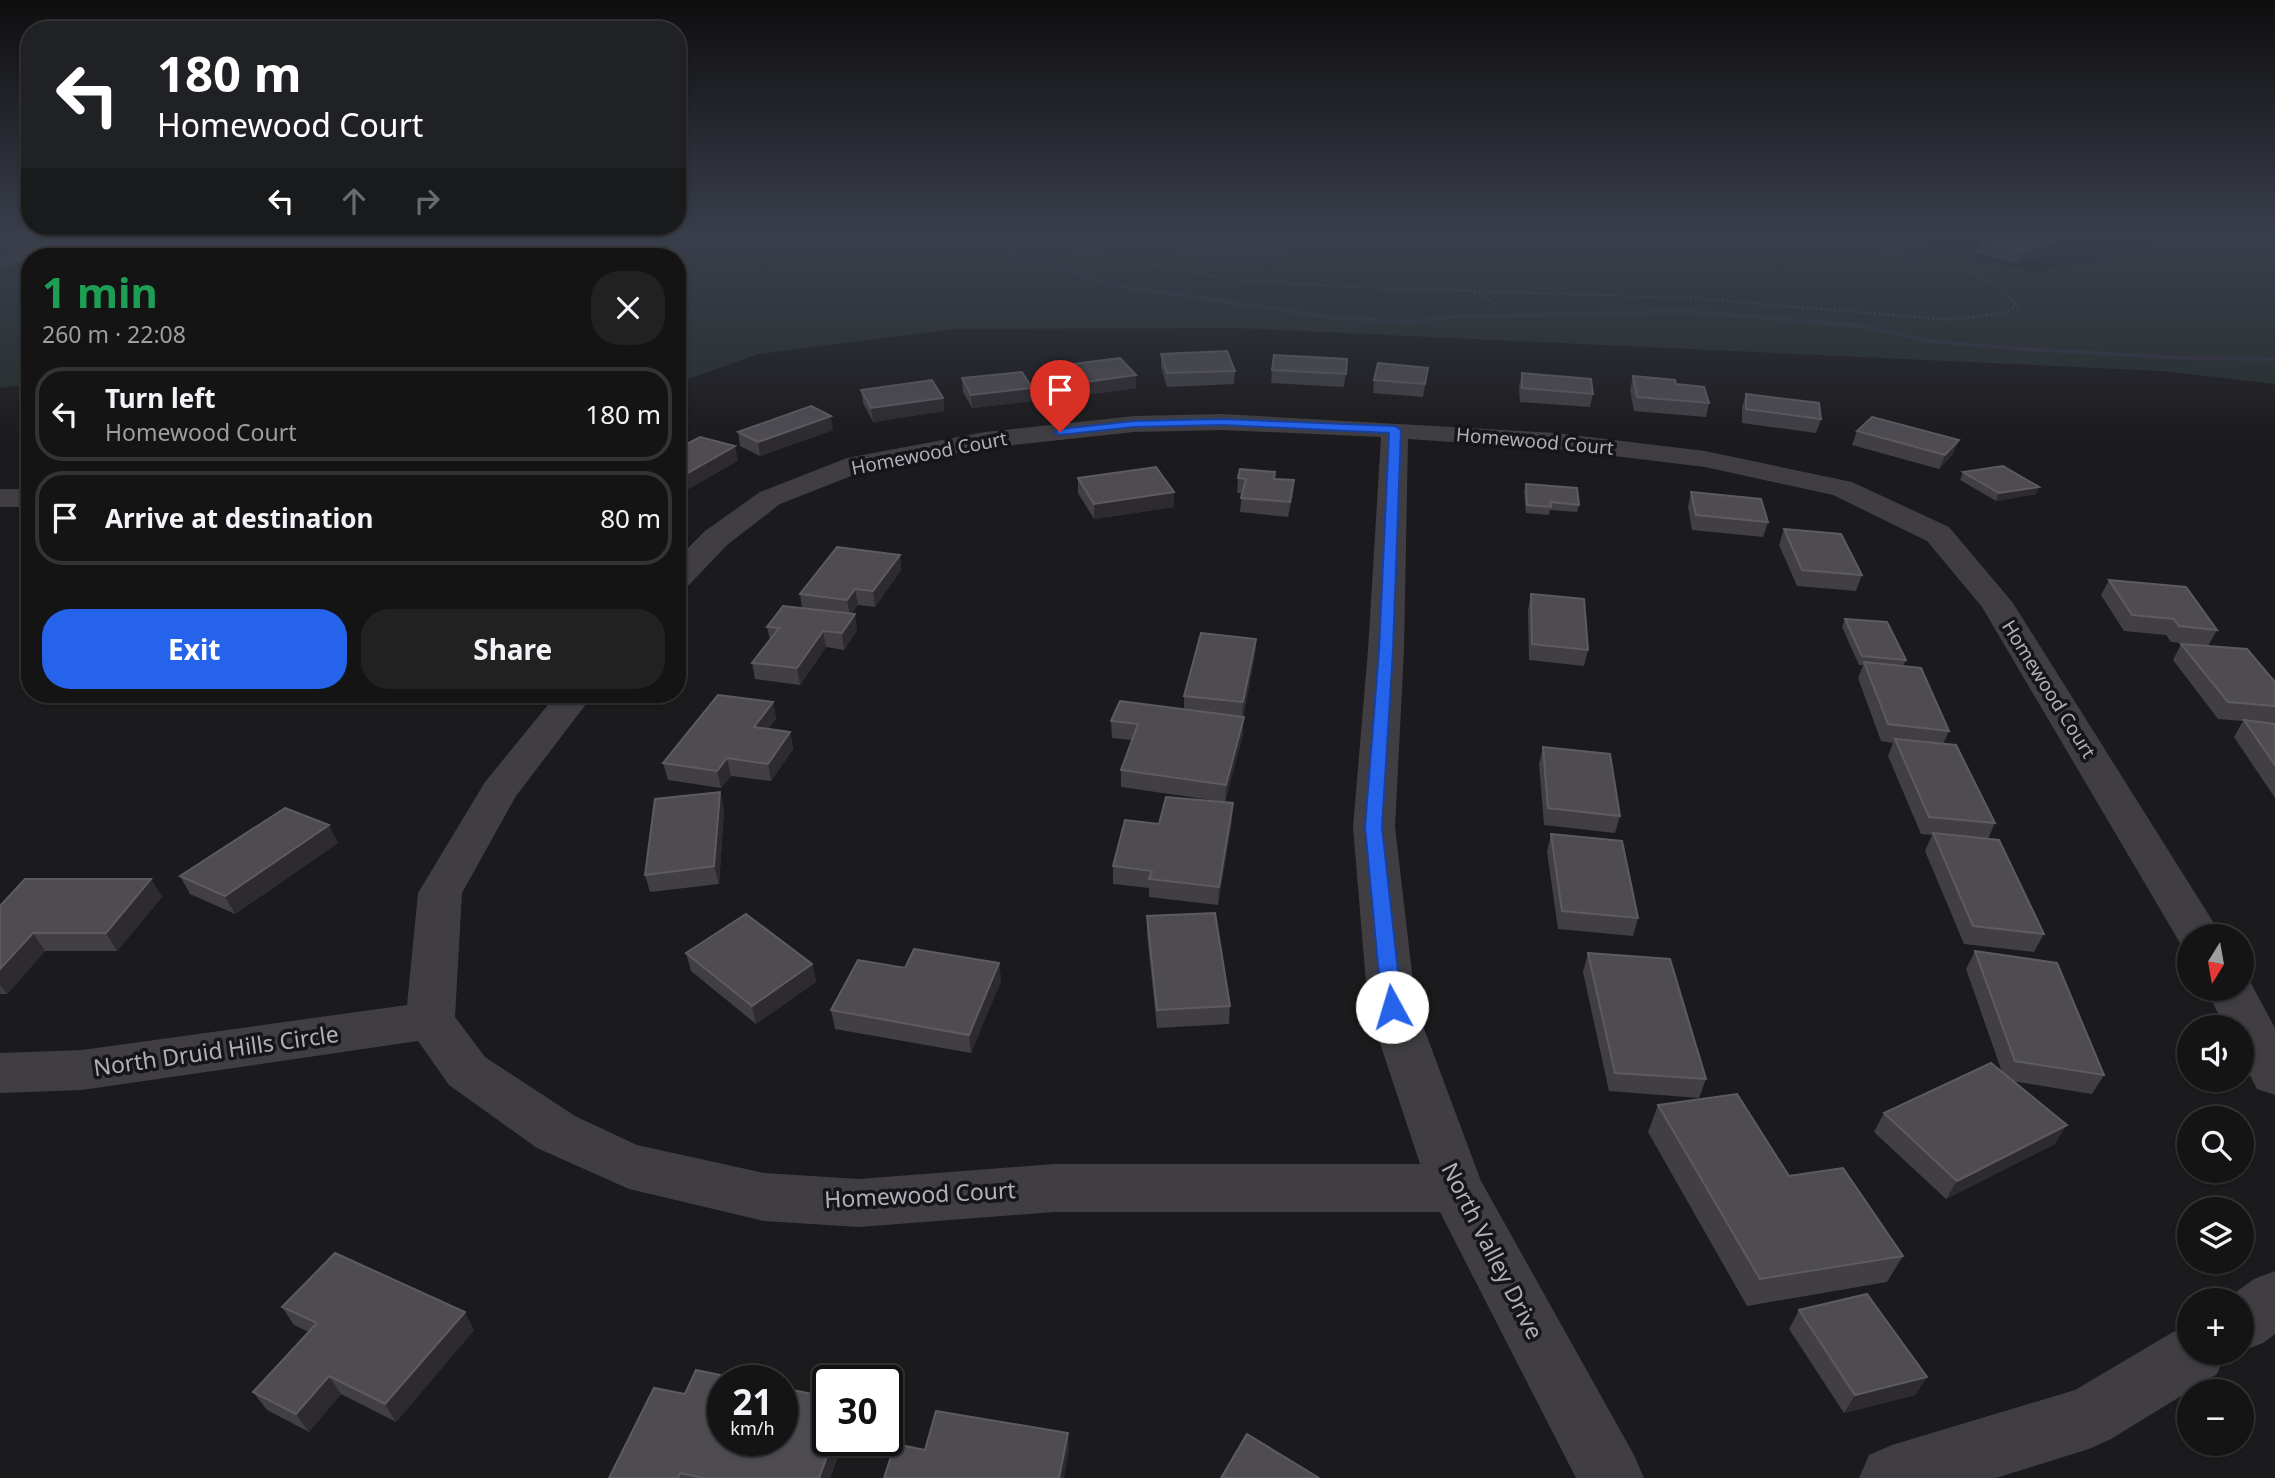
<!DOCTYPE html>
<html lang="en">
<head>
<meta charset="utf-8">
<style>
  :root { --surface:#141415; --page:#212122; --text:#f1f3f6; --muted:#9d9ea0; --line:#333334; --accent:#2563eb }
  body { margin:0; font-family:"Noto Sans",sans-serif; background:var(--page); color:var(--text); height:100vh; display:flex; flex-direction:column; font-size:26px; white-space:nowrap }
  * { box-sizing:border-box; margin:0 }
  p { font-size:23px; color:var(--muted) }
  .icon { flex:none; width:38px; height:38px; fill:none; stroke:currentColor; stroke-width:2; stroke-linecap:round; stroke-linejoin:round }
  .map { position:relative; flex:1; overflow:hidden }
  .side { position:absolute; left:21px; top:248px; width:665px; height:455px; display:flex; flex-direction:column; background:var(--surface); border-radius:28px; box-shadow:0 2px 5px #0004,0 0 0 2px var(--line) }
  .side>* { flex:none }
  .banner { position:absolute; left:21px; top:21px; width:665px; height:214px; border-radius:28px; box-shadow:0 2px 5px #0004,0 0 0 2px var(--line); background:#202124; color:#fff; overflow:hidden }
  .needle { width:46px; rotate:191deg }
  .controls { position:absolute; left:2177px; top:924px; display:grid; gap:14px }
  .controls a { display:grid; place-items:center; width:77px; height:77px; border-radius:50%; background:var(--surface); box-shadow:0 2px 5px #0004,0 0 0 2px var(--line); font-size:35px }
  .speed { position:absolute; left:707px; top:1365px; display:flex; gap:14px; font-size:35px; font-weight:700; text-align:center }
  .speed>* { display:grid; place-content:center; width:91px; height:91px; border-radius:50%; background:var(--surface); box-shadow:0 2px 5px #0004,0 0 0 2px var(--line); line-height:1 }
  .speed small { font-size:18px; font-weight:400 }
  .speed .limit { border:4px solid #111; border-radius:10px; background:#fff; color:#111 }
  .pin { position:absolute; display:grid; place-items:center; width:60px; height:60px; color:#fff; margin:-72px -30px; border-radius:50% 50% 50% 0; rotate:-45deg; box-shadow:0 0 7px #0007 }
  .pin .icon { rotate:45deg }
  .me { position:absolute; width:77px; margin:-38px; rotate:354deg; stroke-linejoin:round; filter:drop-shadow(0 0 5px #0008) }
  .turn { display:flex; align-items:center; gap:24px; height:147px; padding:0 21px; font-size:32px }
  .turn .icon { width:91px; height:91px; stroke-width:2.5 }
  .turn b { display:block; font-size:49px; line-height:60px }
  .lanes { display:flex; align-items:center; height:66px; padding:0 21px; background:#0003; justify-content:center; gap:35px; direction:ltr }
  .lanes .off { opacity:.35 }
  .round { display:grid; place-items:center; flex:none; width:74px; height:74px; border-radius:28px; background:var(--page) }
  .headline { display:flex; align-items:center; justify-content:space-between; height:119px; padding:0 21px }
  h1 { font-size:42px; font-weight:700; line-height:52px; color:#1e9e55 }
  .primary-button { display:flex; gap:14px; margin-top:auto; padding:14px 21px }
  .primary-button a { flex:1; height:80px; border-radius:28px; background:var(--accent); color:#fff; font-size:28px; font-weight:700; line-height:80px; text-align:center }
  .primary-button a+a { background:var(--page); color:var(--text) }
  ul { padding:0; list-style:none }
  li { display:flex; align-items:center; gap:21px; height:94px; margin:0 14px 10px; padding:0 7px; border:4px solid var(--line); border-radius:28px }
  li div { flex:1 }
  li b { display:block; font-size:26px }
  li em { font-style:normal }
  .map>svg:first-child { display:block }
  .built { fill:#282629 }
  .green { fill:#262e2c }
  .water { fill:#33313f }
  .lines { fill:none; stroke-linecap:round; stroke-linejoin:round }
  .stream { fill:#33313f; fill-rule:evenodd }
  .path { stroke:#444247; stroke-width:2.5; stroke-dasharray:2 2.5; stroke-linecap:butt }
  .minor { fill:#403e42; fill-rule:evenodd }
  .wall { fill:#413f44 }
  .shaded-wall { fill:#2d2b2f }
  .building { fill:#4e4b51; stroke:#5d5b61; stroke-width:2 }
  .route { fill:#2563eb; stroke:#184099; stroke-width:2 }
  .labels { text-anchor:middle; stroke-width:7; stroke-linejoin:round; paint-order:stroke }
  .street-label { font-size:19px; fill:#b2aeba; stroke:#161517 }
  .near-street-label { font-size:23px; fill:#b2aeba; stroke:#161517 }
</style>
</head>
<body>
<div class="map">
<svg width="2275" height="1478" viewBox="0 0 2275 1478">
  <rect width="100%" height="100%" fill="#1b1a1c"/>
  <!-- built -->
  <path class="built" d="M0 236H102L50 257H30V265L0 277Z"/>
  <!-- green -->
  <path class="green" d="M102 236H1089L1258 263 1275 262 1315 236H1885L2033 272 2199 236H2275V384L2162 371 1238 328 954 329 758 354 677 383V257H50Z
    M30 265V384L0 388V277Z"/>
  <!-- water -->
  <path class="water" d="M1089 236H1315L1275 262 1258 263 1142 249Z"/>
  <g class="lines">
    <!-- stream -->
    <path class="stream" d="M887 236H907L1015 252 1114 283 1337 316 1412 320 1453 315 1686 309 1860 324 1929 339 2022 347 2186 356 2275 357V361L2186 360 2022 351 1929 343 1860 328 1686 313 1453 319 1412 324 1337 320 1113 287 1014 256Z"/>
    <!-- path -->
    <path class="path" d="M997 236 1229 279 1350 287 1693 298 1950 320 2004 313 2017 307C1989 268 1930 263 1887 251V237
      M1791 236 1887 251
      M1474 292 1490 299 1496 306"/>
    <!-- minor -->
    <path class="minor" d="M52 236H81L78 240 0 270V257Z
      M1222 414 1556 433 1705 451 1852 482 1949 527 2013 603 2222 936H2189V949L2183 948 1982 607 1927 541 1833 495 1705 467 1556 449 1408 439 1404 650 1395 827 1416 1007 1481 1181 1634 1455 1644 1478H1576L1440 1212H1054L859 1227 764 1221 629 1189 537 1148 449 1085 418 1041 82 1090 0 1093V1053L82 1050 407 1005 418 893 485 782 556 695H593L516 796 462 893 455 1017 485 1057 575 1116 637 1145 764 1173 859 1179 1054 1164H1420L1368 1007 1353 827 1368 650 1381 437 1222 430 1134 432 985 448 864 471 780 504 727 545 689 585 677 588V559L705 531 760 492 847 458 985 432 1134 416Z
      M0 489H30V507H0Z
      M2242 975 2247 976 2275 1028V1095L2257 1089 2242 1060V1027H2225L2206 989H2242Z
      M2275 1271V1334L2263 1343 2242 1351V1300H2225L2254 1279Z
      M2189 1326V1353H2226L2217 1374 2111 1439 2089 1449 1996 1478H1859L1869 1455 1892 1445 2075 1390 2173 1332Z"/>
  </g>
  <!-- wall -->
  <path class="wall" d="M2068 239 2053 244 2049 253 2018 264 1976 253 1980 241Z
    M1161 354 1235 371 1234 384 1167 387 1161 367Z
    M1347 359 1344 387 1271 383 1272 370Z
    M1065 365 1136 375V388L1079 396 1065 379Z
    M1428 368 1423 397 1373 393 1374 380Z
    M1522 373 1593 394 1590 407 1520 402 1519 387Z
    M1633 376 1709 403 1706 417 1634 411 1630 390Z
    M962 378 1032 388V401L972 408 963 392Z
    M861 390 943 398 944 411 873 422 863 403Z
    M1746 394 1821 419 1816 433 1742 423V407Z
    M833 430 760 456 740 446 738 432Z
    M1857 431 1953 454 1939 469 1852 445Z
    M1963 472 2036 494 1996 501 1960 480Z
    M1078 478 1174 507 1094 519 1078 493Z
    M1238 478 1275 479 1293 495 1288 517 1240 512 1242 493H1237Z
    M1526 484 1579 505 1577 512 1550 510 1549 515 1526 513 1524 491Z
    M1691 492 1768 522 1763 537 1692 530 1688 507Z
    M1784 529 1862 575 1856 591 1797 586 1779 545Z
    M900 555 901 570 875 607 858 605 851 613 857 630 844 650 826 647 800 685 755 679 752 663 770 640 767 627 802 608 800 594Z
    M2109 580 2217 630 2208 646 2171 642 2166 635 2124 631 2101 595Z
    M1531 594 1588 650 1584 666 1529 660 1528 610Z
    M1845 619 1906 660 1903 666 1949 731 1943 744 1995 823 1988 839 2044 934 2034 952 1964 944 1925 851 1932 835 1921 834 1888 756 1893 743 1881 741 1858 678 1863 665H1859L1842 627Z
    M1256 639 1255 655 1243 717V734L1225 802 1121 787V770L1132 740 1112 738 1111 721 1184 709V696Z
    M2181 644 2275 682V798L2234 737 2243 721 2218 719 2173 660Z
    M773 702 776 719 768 729 790 732 793 749 771 781 731 776 721 788 668 780 663 763Z
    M1543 747 1620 816 1615 833 1544 825 1539 764Z
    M720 792 724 810 719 884 650 892 645 875Z
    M1232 821 1218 905 1149 897V888L1113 884V866L1159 824Z
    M1551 834 1638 918 1633 936 1558 929 1547 852Z
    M338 843 235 914 190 894 180 876Z
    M151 879 162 897 117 951H45L7 994H0V906Z
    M1147 916 1230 1006 1229 1024 1157 1028 1147 934Z
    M1975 951 2104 1075 2092 1094 2012 1081 2055 1144 1946 1199 1874 1132 1884 1113 2002 1072 1966 969Z
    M686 953 812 964 816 982 756 1024 691 971Z
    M1588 953 1706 1079 1699 1098 1609 1091 1583 972Z
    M999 963 1001 981 971 1053 835 1029 831 1010 905 968Z
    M1658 1105 1789 1176 1903 1256 1887 1282 1747 1306 1648 1132Z
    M282 1307 474 1330 396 1422 341 1394 309 1432 267 1410 253 1392 309 1332 294 1325Z
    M1799 1310 1927 1377 1915 1395 1844 1413 1789 1329Z
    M844 1440 830 1478H609Z"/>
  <!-- shaded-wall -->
  <path class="shaded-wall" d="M2060 236H2069L2068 239 2053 244 2049 253 2018 264 2023 252Z
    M1136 375V388L1079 396V383Z
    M1032 388V401L972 408 971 395Z
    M943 398 944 411 873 422 871 408Z
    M831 416 833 430 760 456 758 442Z
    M1959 440 1953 454 1939 469 1945 455Z
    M735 446 738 461 680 494 677 479Z
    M1294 480 1293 495 1288 517 1290 502Z
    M2039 487 2036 494 1996 501 1999 493Z
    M1174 492V507L1094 519V504Z
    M900 555 901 570 875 607 873 591Z
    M855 589 858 605 850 616 847 600Z
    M855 614 857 630 844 650 842 633Z
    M823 631 826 647 800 685 797 668Z
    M1256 639 1255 655 1242 719 1243 702Z
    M773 702 776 719 757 744 754 727Z
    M1244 717 1243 734 1225 802 1226 785Z
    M790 732 793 749 771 781 768 764Z
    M727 758 731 776 721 788 717 771Z
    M720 792 724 810 719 884 714 866Z
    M1233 803 1232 821 1218 905 1219 887Z
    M329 825 338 843 235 914 225 896Z
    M151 879 162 897 117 951 106 933Z
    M33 933 45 951 7 994 0 985V969Z
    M999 963 1001 981 971 1053 969 1035Z
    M812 964 816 982 756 1024 752 1006Z
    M2067 1125 2055 1144 1946 1199 1957 1181Z
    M465 1312 474 1330 396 1422 385 1404Z
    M329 1376 341 1394 309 1432 296 1414Z
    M1927 1377 1915 1395 1844 1413 1855 1395Z
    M1068 1433 1069 1450 1064 1478H1059Z
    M833 1440H844L830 1478H819Z"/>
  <!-- building -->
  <path class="building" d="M1995 236H2034L2054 241 2023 252 1980 241Z
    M2034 236H2060L2050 240Z
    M1227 351 1235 371 1167 373 1161 354Z
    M1274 355 1347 359 1346 374 1272 370Z
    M1120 358 1136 375 1079 383 1065 365Z
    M1378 363 1428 368 1425 384 1374 380Z
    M1022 372 1032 388 971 395 962 378Z
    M1522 373 1591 379 1593 394 1522 388Z
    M1633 376 1675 380 1676 384 1704 387 1709 403 1637 397Z
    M932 380 943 398 871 408 861 390Z
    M1746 394 1819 403 1821 419 1746 409Z
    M811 406 831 416 758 442 738 432Z
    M1872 417 1959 440 1945 455 1857 431Z
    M700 437 735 446 677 479V449Z
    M2003 466 2039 487 1999 493 1963 472Z
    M1156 467 1174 492 1094 504 1078 478Z
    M1240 469 1275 472 1274 479 1294 480 1290 502 1241 498 1246 479 1238 478Z
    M1526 484 1577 488 1579 505 1550 502 1551 507 1527 505Z
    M1691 492 1761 499 1768 522 1696 515Z
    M1784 529 1841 534 1862 575 1802 570Z
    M837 547 900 555 873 591 855 589 847 600 800 594Z
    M2109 580 2186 587 2217 630 2179 626 2174 619 2132 615Z
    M1531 594 1584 599 1588 650 1532 644Z
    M783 606 855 614 842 633 823 631 797 668 752 663 779 628 767 627Z
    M1845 619 1887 622 1906 660 1862 656Z
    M1201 633 1256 639 1243 702 1184 696Z
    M2181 644 2247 649 2275 682V706L2228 702Z
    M1864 662 1921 668 1949 731 1888 724Z
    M718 695 773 702 754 727 790 732 768 764 727 758 717 771 663 763Z
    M1120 701 1244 717 1226 785 1121 770 1138 724 1111 721Z
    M2244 720 2275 724V765Z
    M1895 739 1956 745 1995 823 1929 817Z
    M1543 747 1610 754 1620 816 1548 808Z
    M720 792 714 866 645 875 655 799Z
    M1166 797 1233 803 1219 887 1149 879 1152 871 1113 866 1125 820 1159 824Z
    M285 808 329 825 225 896 180 876Z
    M1933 833 1999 840 2044 934 1973 926Z
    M1551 834 1622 841 1638 918 1562 911Z
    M25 879H151L106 933H33L0 969V906Z
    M1215 913 1230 1006 1157 1010 1147 916Z
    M746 914 812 964 752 1006 686 953Z
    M914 949 999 963 969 1035 831 1010 858 960 905 968Z
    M1975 951 2057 963 2104 1075 2015 1061Z
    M1588 953 1670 959 1706 1079 1615 1073Z
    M1991 1063 2067 1125 1957 1181 1884 1113Z
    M1737 1094 1789 1176 1843 1168 1903 1256 1760 1279 1658 1105Z
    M335 1253 465 1312 385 1404 329 1376 296 1414 253 1392 317 1323 282 1307Z
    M1867 1294 1927 1377 1855 1395 1799 1310Z
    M696 1370 749 1381H723V1440H782V1388L828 1397V1440H833L819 1478H704L680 1473 678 1478H609L654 1388 685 1394Z
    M936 1411 1068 1433 1059 1478H884L895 1444 925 1450Z
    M1247 1434 1319 1478H1221Z"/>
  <!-- sky -->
  <linearGradient id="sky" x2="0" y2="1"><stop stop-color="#0f0e0f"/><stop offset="0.53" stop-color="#393e4b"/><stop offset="1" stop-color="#393e4b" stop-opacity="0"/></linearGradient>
  <rect width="2275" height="443" fill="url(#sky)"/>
  <!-- route -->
  <path class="route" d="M1222 419 1395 426 1401 430 1393 650 1382 827 1402 1007 1399 1012 1392 1014 1385 1012 1382 1007 1365 827 1379 650 1389 433 1222 425 1134 427 1060 435 1054 432 1060 429 1134 421Z"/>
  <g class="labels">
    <!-- street labels -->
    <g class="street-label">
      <text transform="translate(1535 441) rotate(5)" y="7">Homewood Court</text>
      <text transform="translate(929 453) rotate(-11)" y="7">Homewood Court</text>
      <text transform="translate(2049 689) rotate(58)" y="7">Homewood Court</text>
    </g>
    <!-- near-street labels -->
    <g class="near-street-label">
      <text transform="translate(216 1051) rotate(-8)" y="8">North Druid Hills Circle</text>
      <text transform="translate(920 1195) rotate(-3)" y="8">Homewood Court</text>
      <text transform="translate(1492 1251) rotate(63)" y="8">North Valley Drive</text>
    </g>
  </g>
</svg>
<div class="controls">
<a><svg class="needle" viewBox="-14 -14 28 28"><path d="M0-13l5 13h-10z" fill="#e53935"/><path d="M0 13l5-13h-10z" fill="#9d9ea0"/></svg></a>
<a><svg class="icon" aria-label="sound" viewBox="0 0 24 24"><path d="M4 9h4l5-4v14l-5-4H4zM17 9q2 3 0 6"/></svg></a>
<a><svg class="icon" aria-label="search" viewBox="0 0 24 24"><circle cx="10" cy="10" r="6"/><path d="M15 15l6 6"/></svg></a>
<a><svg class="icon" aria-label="layers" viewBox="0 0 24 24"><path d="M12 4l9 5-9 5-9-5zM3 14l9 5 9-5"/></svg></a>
<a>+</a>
<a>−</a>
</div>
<div class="speed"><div>21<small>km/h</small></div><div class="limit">30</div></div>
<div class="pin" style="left:1060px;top:432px;background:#d93025"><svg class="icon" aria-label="arrive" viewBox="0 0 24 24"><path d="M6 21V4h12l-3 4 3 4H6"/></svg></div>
<svg class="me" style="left:1392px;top:1007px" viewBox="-20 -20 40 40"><circle r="19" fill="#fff"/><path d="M0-13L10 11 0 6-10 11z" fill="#2563eb"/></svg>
<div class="banner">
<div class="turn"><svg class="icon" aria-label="left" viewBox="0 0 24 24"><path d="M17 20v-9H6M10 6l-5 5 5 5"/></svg><div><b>180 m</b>Homewood Court</div></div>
<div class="lanes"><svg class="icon" aria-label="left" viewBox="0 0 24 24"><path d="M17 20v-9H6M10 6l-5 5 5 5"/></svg><svg class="icon off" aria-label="ahead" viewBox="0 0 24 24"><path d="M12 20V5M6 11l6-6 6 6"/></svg><svg class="icon off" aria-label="right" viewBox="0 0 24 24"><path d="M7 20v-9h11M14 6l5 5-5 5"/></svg></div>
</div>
<section class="side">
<div class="headline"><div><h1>1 min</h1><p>260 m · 22:08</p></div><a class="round"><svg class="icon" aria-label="close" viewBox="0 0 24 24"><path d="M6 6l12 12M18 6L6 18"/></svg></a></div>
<ul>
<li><svg class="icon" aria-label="left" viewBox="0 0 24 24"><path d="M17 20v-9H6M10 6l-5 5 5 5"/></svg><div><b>Turn left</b><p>Homewood Court</p></div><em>180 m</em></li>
<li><svg class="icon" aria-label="arrive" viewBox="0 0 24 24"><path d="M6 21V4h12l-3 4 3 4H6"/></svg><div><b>Arrive at destination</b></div><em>80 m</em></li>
</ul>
<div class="primary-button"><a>Exit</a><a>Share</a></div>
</section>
</div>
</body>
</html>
